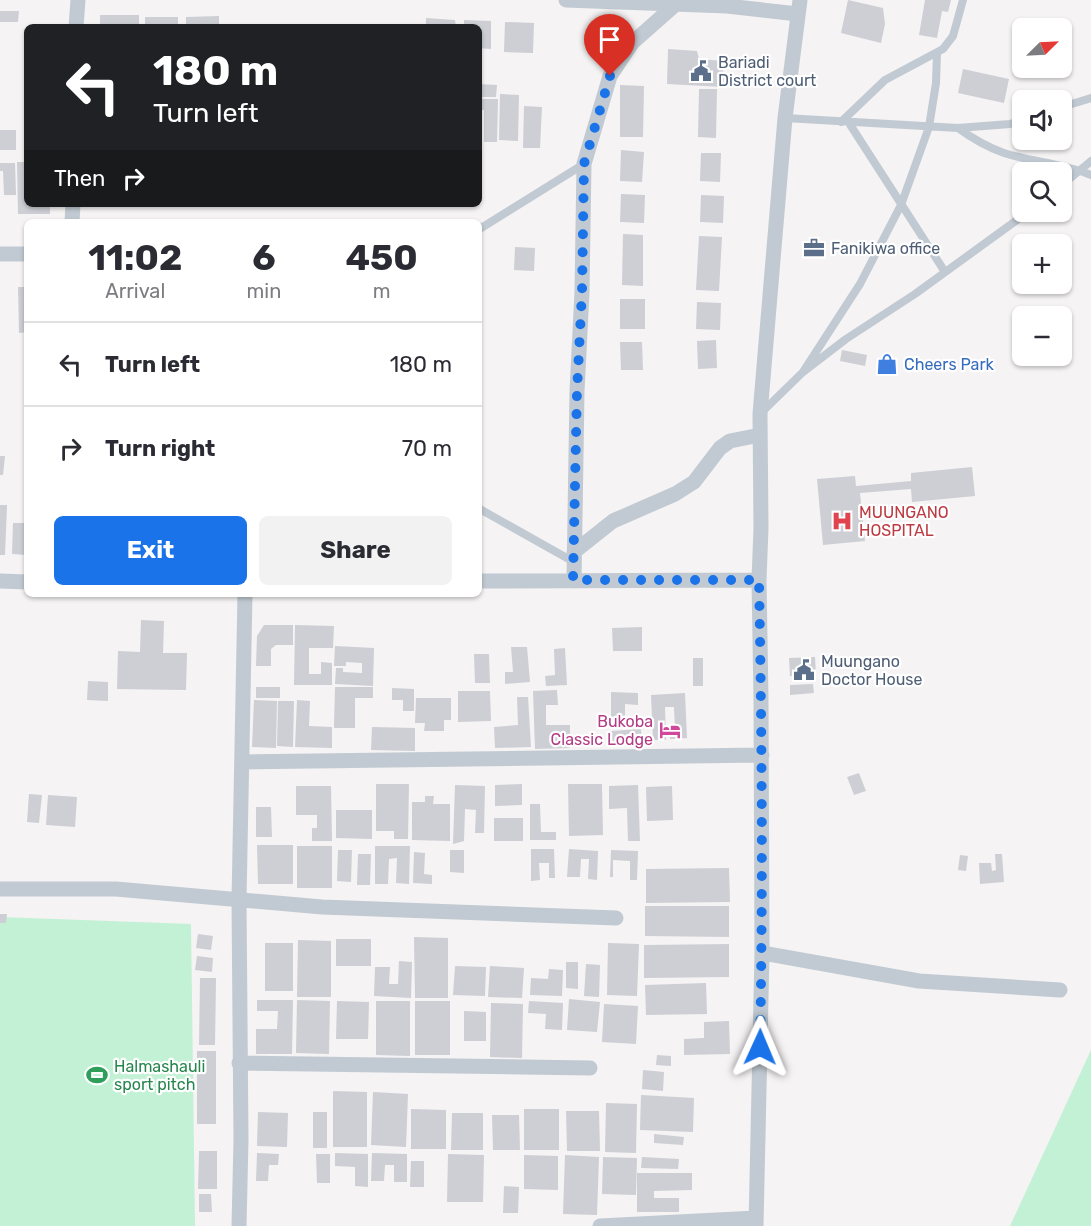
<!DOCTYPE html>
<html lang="en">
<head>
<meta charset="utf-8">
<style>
  :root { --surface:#fff; --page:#f2f2f3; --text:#2b2b33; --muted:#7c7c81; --line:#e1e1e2; --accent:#1a73e8 }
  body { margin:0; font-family:Rubik,sans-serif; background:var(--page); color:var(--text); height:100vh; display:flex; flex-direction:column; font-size:22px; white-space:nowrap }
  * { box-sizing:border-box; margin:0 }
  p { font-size:20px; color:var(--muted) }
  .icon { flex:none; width:33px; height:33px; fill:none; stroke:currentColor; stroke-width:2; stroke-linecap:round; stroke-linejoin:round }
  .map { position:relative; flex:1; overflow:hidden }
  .details { position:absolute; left:24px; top:219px; width:458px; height:378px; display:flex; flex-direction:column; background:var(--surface); border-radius:9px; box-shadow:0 2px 4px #0004 }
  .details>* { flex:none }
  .banner { position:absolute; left:24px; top:24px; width:458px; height:183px; border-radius:9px; box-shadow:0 2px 4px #0004; background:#202124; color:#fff; overflow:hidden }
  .needle { width:39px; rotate:66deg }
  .fabs { position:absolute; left:1012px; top:18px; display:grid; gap:12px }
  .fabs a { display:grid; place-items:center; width:60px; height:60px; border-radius:9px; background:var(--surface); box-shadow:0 2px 4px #0004; font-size:30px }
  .pin { position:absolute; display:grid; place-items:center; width:51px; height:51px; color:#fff; margin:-62px -26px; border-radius:50% 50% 50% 0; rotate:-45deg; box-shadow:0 0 6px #0007 }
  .pin .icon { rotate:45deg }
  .me { position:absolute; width:66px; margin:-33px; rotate:1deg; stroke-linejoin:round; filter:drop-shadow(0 0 4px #0008) }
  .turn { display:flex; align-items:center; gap:21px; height:126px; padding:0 30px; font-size:27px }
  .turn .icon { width:78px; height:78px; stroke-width:2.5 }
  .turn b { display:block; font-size:42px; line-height:51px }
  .then { display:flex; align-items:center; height:57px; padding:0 30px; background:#0003; gap:12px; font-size:22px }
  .eta { display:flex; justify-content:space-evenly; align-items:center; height:102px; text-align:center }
  .eta b { font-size:36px; font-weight:700; line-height:42px }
  .action { display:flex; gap:12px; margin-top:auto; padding:12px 30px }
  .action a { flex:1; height:69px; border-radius:9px; background:var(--accent); color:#fff; font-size:24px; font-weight:700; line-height:69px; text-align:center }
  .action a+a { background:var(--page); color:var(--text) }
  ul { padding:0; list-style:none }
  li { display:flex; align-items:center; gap:18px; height:84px; padding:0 30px; border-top:2px solid var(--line) }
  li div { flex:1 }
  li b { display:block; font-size:22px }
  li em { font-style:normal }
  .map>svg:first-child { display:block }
  .green { fill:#c3f1d5 }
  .building { fill:#cdcfd5 }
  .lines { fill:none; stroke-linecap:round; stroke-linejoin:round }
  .lane { stroke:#c1cad2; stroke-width:8 }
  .street { stroke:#c1cad2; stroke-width:15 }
  .route { stroke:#1a73e8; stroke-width:10; stroke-dasharray:0 18 }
  .labels { text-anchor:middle; stroke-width:4.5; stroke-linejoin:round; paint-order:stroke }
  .service-label { font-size:16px; fill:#4e5e75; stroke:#fff; text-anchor:start }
  .shop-label { font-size:16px; fill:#366cbe; stroke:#fff; text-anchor:start }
  .health-label { font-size:16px; fill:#be3a42; stroke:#fff; text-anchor:start }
  .hotel-label { font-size:16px; fill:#b23c85; stroke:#fff; text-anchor:end }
  .leisure-label { font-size:16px; fill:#27864d; stroke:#fff; text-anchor:start }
</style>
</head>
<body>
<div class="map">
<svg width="1091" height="1226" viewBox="0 0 1091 1226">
  <rect width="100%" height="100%" fill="#f5f3f3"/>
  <!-- green -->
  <path class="green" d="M0 917 191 924 195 1226H0Z
    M1091 1050V1226H1010Z"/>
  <!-- building -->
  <path class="building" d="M848 0 883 8 885 24 881 43 841 33Z
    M925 0H951L948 12 942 11 937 38 919 35Z
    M0 11H19L18 22H0Z
    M100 15H139V27H100Z
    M219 16V27H186V17Z
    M145 17H178V27H145Z
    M426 18 455 20 456 27H426Z
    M464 20 491 21V49L478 48V27H464Z
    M505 22 534 23 533 53 504 52Z
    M668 49 697 51 699 59 723 61 724 87 667 84Z
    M963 69 1009 79 1004 103 958 93Z
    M478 84 497 85 496 97H478Z
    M620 85 644 86 643 137H620Z
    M699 89H717L716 138 698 137Z
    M500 94 519 95 518 141 499 140Z
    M478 99H498L497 142H484V110H478Z
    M524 106 542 107 540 148H523Z
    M0 130H16V150H0Z
    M621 150 644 152 642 182 620 181Z
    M701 153H721L720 182 700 181Z
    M17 162H27V204H50V214H18Z
    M0 163H15L16 195H4L3 171H0Z
    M621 194 645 195 644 223 620 222Z
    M701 195 724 196 723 223 700 222Z
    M623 234 643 235V286L622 285Z
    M699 236 722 237 719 291 696 290Z
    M515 247 535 248 534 271 514 270Z
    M18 287H27V332L19 333Z
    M620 299H645V329H620Z
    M697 302 721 303 720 330 696 329Z
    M716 340 717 368 698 369 697 341Z
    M620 342H642L643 370H621Z
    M842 350 867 355 865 366 840 361Z
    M0 456H5L3 475H0Z
    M972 467 975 496 912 502 911 489 860 493 865 541 823 545 817 479 855 476 856 486 911 481V473Z
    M0 505H7L5 555H0Z
    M13 523H27V555L12 554Z
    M141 620 164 621 163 653H187L186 690 117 689 118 651 140 652Z
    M264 625H293V645H276L271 649V666H256L257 636Z
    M295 625 334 626 333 648H309V674H321V662L332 663V685H294Z
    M642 627V651H613L612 628Z
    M335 646 374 648 373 686 335 684 336 668H343V672L362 673V663L346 662V666H334Z
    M511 647H527L530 682 505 684V672H513Z
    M565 648 567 685 546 686 545 676 555 675 554 649Z
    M474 654H489L490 683H475Z
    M815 657 816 675 790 676 789 658Z
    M693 658H703V686H693Z
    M88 681 108 682V701L87 700Z
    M813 684 814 693 790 695V685Z
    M256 687H280V698H256Z
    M335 687H373V698H355V728H334Z
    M392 688 414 689V711H403V700H392Z
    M557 690 558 705H546V725H570V748L535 749 533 691Z
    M458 691H490L491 721 458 722Z
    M611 692 638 693V705L625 704V720H611Z
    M685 693 687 738 670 739V730L675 729 674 707H665L666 740H653L651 695Z
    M517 697H528L531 747 495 748 494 727 518 725Z
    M416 698H451V720H444V731H424L425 723H415Z
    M254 700 277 701 276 748 252 747Z
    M297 700 310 701 309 726 332 727V748L295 747Z
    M278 701H294L293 747 277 746Z
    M372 727 415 728V751L371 750Z
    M641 729 642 744 612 747 611 731Z
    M859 773 866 791 854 795 847 777Z
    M376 784H409L408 839H394V831H376Z
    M522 784V805L495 806V785Z
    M568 784H602L603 835 569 836Z
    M455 785 485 786 484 833H475L476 810 465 809 464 841 453 844Z
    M638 785 640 841H628L627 808 609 809V786Z
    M296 786H331L332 841H312V828H317V815H296Z
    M672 786 673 820 647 821 646 787Z
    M29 794 42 795 39 823 27 822Z
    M48 795 77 797 75 827 46 825Z
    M425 796H434L433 804H450V841L412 840V802H425Z
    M530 804H540L541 832H556V840H530Z
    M256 807H271L272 837H256Z
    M336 810H372V839L336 838Z
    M494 818H523V841H494Z
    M257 845H293V884H258Z
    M297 846H332V888H297Z
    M375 846H410L409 884 396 883 397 858 389 859 388 884H375Z
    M531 849H554L555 878H549V863H539L540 880 531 881Z
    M569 849 598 851 597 880 588 879 589 859H581L580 877H567Z
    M338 850H352L351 882 337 881Z
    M450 850H464V873L450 872Z
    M611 850 638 851 637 880H630V861L613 860V877H610Z
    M414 852 425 853 424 874 432 875V884L413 883Z
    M358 854H371L370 885H357Z
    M995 854H1002L1004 882 980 884 979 863H991L992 871 996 870Z
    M960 855 968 856 966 871 958 870Z
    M729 868 730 902 646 903V869Z
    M645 906H729V937L645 936Z
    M0 914H7L6 923H0Z
    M198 934 213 936 211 950 196 948Z
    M414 937 448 938V998H415Z
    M336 939H371V966H336Z
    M298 940 331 941V997H297Z
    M265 943H293V991H265Z
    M608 943 639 944 637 996 607 995Z
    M729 944V977L644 978V945Z
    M197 956 213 958 212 972 195 970Z
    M399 961 412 962 411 998 374 996 375 967H390L389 984H398Z
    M566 962H578V989L566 988Z
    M586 964 600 965 599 997 584 996Z
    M455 966 486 967 485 996 453 995Z
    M490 966 524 968 522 998 488 997Z
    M549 969 563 970 562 996 530 995 531 978 548 979Z
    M200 978H216L215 1045H199Z
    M706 983 707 1014 646 1015 645 985Z
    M569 999 600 1002 597 1032 567 1030Z
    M257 1000H293L292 1054H256V1029H277L278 1011H257Z
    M297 1000 330 1001 329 1054 296 1053Z
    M337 1001 369 1002 368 1039H336Z
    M376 1001H410V1056L376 1055Z
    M415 1001H450V1055H415Z
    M529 1001 563 1003 562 1030 545 1029 546 1014 528 1013Z
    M491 1003 523 1004 522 1058 490 1057Z
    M604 1004 638 1006 636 1044 602 1042Z
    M464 1011 486 1012V1041H464Z
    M729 1021 730 1054 684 1055V1039L704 1038V1022Z
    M197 1051H216V1124H197Z
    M657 1055 671 1056V1066L656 1065Z
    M643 1070 664 1072 663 1091 642 1089Z
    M333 1091 367 1092V1147H333Z
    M373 1092 408 1094 406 1147 371 1145Z
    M641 1095 694 1098 693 1132 640 1130Z
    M606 1103 637 1104 636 1153 605 1152Z
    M411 1109 446 1110V1149H411Z
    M524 1109H559V1150H524Z
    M566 1111H599L600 1151H567Z
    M258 1112 288 1113 287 1147 257 1146Z
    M313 1112H327V1148H313Z
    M452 1113H483V1150H451Z
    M492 1115H519L520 1150H493Z
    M654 1134 684 1137 683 1145 654 1143Z
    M199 1151H217V1189H198Z
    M257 1153 279 1154 278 1165H269L268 1181H256Z
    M335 1153 368 1154V1187L355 1186V1167L335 1166Z
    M372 1153 407 1154V1182H394V1165H385L384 1181H371Z
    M316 1154H330V1183H317Z
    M448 1154 484 1155 483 1202H447Z
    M524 1155 558 1156V1190L524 1189Z
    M565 1155 599 1157 597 1215 563 1214Z
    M603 1157 637 1158 636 1195 602 1194Z
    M642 1157 679 1159 678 1169 641 1168Z
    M411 1161H424V1187H410Z
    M637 1173H692V1190L654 1191V1198H679V1212H637Z
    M504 1186 519 1187 518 1213H503Z
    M199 1194H211L212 1212H199Z"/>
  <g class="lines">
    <!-- lane -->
    <path class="lane" d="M1062 107 1091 98
      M785 118 958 128 1010 124 1023 120
      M841 122 885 80 943 49 953 36 963 0
      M849 123 945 272
      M958 128C973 139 987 147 1004 153 1032 162 1063 163 1091 175
      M1062 185 1091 161
      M478 230 584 164
      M803 372 860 284 901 205 929 127 936 83 937 53
      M761 413 803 372 846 339 915 294 1028 212
      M478 508 574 562"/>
    <!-- street -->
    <path class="street" d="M566 0 727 6 798 14
      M76 27 78 0
      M72 222 73 204
      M0 254H27
      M574 552 613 521 675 494 694 482 720 448 730 441 760 435
      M0 581 27 582
      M478 581 759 580
      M574 581 577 391 582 292 584 164 610 76 632 43 675 5
      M243 762 762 755
      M0 889H116L322 907 616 918
      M762 953 919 981 1060 990
      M239 1063 590 1068
      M239 1226 241 1140 239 900 245 594
      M600 1226 756 1218
      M756 1226 762 953 761 700 759 580 761 528 760 414 785 118 800 0"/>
  </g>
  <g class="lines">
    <!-- route -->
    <path class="route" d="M610 76 584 164 582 292 577 391 573 580H759C762 735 763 891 760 1047"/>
  </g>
  <!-- icons -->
  <defs>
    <symbol id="civic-bare" viewBox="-9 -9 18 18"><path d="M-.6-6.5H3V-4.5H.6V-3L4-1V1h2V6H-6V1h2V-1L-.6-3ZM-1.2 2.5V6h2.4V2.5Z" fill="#5c6f8a" stroke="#fff" stroke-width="2.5" paint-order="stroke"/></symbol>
    <symbol id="office-bare" viewBox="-9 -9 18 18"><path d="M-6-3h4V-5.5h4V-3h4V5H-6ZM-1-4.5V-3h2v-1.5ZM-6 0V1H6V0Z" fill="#5c6f8a" stroke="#fff" stroke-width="2.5" paint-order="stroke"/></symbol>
    <symbol id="shop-bare" viewBox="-9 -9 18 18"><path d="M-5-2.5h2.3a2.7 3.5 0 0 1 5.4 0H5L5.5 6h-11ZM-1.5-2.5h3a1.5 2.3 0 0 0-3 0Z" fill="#3f7fe0" stroke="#fff" stroke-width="2.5" paint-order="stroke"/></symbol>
    <symbol id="hospital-bare" viewBox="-9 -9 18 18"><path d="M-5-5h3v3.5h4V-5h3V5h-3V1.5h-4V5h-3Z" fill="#e0444e" stroke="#fff" stroke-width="2.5" paint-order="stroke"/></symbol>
    <symbol id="hotel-bare" viewBox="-9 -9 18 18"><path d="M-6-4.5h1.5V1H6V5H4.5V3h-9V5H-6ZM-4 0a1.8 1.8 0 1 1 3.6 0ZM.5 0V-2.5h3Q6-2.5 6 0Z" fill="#d1479c" stroke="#fff" stroke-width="2.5" paint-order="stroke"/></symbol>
    <symbol id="stadium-bare" viewBox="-9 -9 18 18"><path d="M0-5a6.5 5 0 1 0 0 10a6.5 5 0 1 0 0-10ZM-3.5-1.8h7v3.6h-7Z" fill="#2e9e5b" stroke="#fff" stroke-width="2.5" paint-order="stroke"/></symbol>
  </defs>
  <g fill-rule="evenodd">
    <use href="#civic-bare" x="686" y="56" width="30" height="30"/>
    <use href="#office-bare" x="799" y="233" width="30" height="30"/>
    <use href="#shop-bare" x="872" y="349" width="30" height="30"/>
    <use href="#hospital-bare" x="827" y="506" width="30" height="30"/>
    <use href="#civic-bare" x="789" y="655" width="30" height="30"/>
    <use href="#hotel-bare" x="655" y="715" width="30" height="30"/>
    <use href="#stadium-bare" x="82" y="1060" width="30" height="30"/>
  </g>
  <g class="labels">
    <!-- service labels -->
    <g class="service-label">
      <text x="718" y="68">Bariadi<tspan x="718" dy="18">District court</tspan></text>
      <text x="831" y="254">Fanikiwa office</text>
      <text x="821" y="667">Muungano<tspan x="821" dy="18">Doctor House</tspan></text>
    </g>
    <!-- shop labels -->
    <g class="shop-label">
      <text x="904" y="370">Cheers Park</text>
    </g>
    <!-- health labels -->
    <g class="health-label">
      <text x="859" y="518">MUUNGANO<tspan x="859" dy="18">HOSPITAL</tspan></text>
    </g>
    <!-- hotel labels -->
    <g class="hotel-label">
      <text x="653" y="727">Bukoba<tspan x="653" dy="18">Classic Lodge</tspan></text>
    </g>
    <!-- leisure labels -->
    <g class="leisure-label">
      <text x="114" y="1072">Halmashauli<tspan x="114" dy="18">sport pitch</tspan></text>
    </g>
  </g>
</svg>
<div class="fabs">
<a><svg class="needle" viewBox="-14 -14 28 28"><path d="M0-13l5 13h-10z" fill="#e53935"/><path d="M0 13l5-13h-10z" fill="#7c7c81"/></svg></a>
<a><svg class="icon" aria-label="sound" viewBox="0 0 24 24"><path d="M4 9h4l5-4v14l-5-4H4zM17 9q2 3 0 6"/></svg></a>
<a><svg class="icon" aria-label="search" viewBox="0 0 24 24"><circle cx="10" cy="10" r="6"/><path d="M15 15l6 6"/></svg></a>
<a>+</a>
<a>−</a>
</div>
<div class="pin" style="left:610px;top:76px;background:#d93025"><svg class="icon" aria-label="arrive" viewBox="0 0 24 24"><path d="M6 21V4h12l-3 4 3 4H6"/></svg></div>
<svg class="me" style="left:760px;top:1047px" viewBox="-20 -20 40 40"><path d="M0-17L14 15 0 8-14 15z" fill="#1a73e8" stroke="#fff" stroke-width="4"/></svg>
<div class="banner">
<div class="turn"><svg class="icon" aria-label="left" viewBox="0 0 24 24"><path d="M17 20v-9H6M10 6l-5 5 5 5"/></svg><div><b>180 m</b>Turn left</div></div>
<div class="then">Then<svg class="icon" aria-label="right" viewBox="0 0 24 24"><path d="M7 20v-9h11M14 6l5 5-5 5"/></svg></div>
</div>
<section class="details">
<div class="eta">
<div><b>11:02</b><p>Arrival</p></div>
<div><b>6</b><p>min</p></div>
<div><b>450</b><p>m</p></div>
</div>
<ul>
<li><svg class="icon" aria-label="left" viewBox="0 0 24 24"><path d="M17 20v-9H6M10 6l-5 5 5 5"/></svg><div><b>Turn left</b></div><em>180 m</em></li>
<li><svg class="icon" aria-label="right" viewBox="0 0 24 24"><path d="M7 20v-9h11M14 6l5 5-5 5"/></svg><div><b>Turn right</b></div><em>70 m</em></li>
</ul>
<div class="action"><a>Exit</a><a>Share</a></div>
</section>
</div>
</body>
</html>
